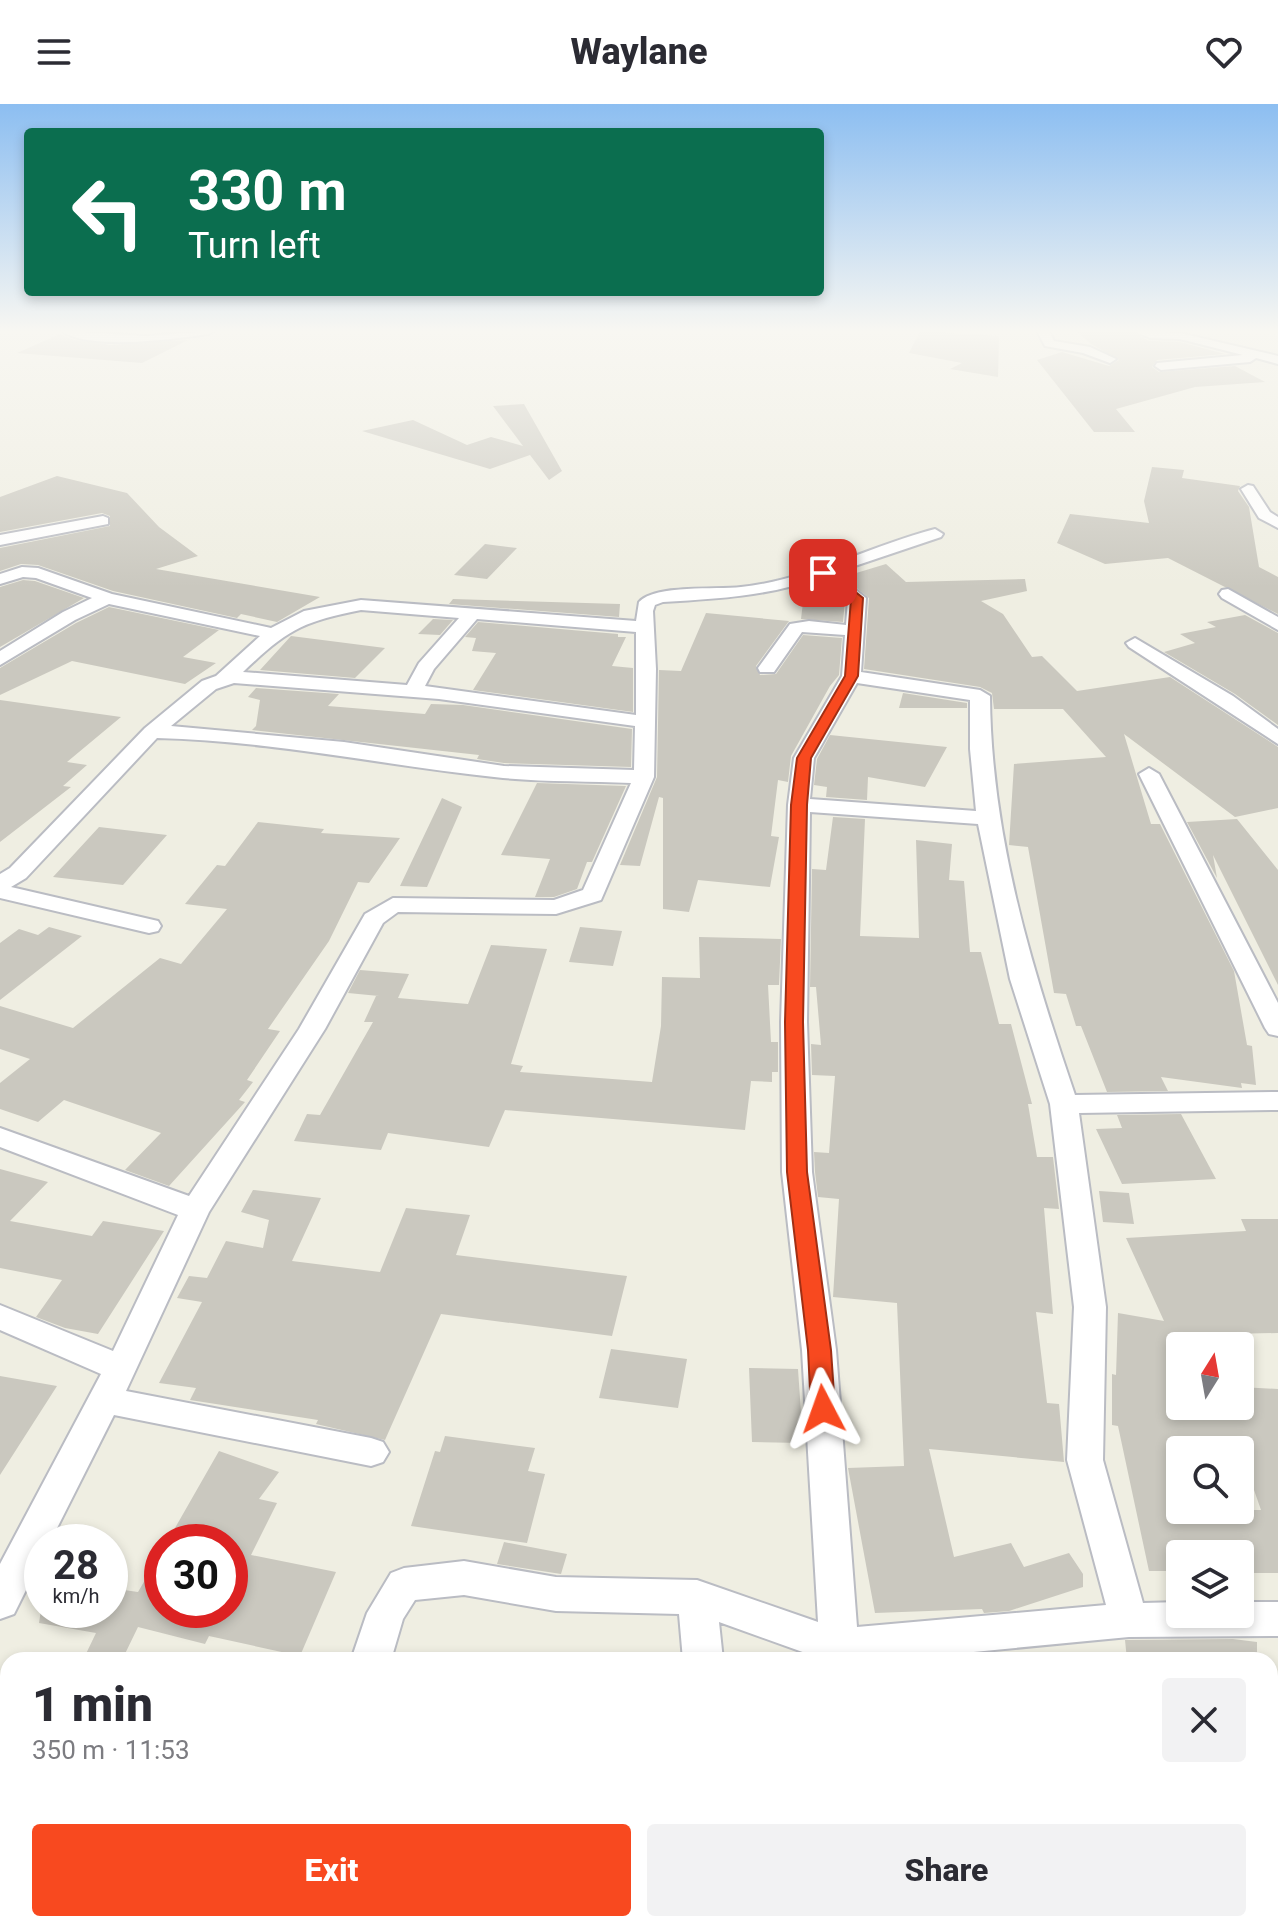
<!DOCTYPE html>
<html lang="en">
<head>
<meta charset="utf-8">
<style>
  :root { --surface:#fff; --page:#f2f2f3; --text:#2b2b33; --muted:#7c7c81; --accent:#f8491f }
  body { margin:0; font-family:Roboto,sans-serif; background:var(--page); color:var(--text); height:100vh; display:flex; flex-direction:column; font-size:30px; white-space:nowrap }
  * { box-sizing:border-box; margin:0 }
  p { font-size:26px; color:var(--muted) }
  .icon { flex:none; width:44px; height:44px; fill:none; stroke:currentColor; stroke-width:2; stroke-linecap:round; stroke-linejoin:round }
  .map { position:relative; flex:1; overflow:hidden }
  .side { position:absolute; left:0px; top:1548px; width:1278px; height:280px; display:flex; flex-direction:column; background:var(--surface); border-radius:24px 24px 0 0; box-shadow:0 4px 12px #0003 }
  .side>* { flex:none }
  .guide { position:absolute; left:24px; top:24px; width:800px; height:168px; border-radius:8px; box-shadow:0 4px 12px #0003; background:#0b6e4f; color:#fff; overflow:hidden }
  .needle { width:52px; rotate:11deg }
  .fabs { position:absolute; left:1166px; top:1228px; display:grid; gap:16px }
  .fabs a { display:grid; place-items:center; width:88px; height:88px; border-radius:8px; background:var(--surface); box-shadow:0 4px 12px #0003; font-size:40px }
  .speed { position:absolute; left:24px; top:1420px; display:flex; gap:16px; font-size:40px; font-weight:700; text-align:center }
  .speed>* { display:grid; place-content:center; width:104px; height:104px; border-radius:50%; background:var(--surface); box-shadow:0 4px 12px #0003; line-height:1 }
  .speed small { font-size:20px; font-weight:400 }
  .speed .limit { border:12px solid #d22; background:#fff; color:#111 }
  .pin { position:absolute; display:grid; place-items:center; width:68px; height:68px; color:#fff; margin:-34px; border-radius:16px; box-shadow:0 4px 12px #0006 }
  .me { position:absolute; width:88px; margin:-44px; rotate:356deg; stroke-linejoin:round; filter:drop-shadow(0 0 6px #0008) }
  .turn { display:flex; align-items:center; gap:28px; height:168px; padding:0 32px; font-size:36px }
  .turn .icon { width:104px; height:104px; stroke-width:2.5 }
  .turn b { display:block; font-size:56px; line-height:68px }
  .round { display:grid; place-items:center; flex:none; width:84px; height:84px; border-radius:8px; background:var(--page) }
  .headline { display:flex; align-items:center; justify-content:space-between; height:136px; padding:0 32px }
  h1 { font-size:48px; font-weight:800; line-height:60px }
  .button { display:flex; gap:16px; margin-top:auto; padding:16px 32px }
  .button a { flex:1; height:92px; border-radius:8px; background:var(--accent); color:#fff; font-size:32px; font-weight:800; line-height:92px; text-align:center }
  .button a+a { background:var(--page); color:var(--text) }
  header { display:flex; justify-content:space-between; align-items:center; height:104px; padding:0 32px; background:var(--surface); font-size:36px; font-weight:800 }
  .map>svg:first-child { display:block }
  .building { fill:#cac8bf; fill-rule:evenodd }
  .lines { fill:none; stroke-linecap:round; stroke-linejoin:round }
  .minor-casing { stroke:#babcc3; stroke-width:4 }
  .minor { fill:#fff; fill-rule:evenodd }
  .route { fill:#f8491f; stroke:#a12f14; stroke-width:2 }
</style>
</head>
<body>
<header><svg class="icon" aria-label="menu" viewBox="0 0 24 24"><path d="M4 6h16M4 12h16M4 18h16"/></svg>Waylane<svg class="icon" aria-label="heart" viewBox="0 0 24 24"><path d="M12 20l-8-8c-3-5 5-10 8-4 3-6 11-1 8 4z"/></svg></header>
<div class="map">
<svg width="1278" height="1828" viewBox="0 0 1278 1828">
  <rect width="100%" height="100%" fill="#efeee2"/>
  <!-- building -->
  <path class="building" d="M920 227 999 232 998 273 950 265 962 259 909 249Z
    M1077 227H1131L1149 237 1180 238 1225 250 1157 256 1152 263 1159 268 1235 262 1265 278 1195 283 1116 305 1135 328H1094L1037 256 1062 248 1109 262 1119 256 1091 240Z
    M60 230 74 236 111 241 188 236 142 259 17 249Z
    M524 300 562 367 549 376 530 351 490 365 362 327 413 316 467 341 491 333 523 342 493 302Z
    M1152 363 1184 366 1182 374 1240 382 1238 387 1249 403 1259 463 1278 473V510L1168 454 1105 460 1057 439 1070 410 1149 419 1144 397Z
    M57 372 127 389 159 423 198 452 156 465 320 493 277 518 241 510 237 514 113 487 38 461 21 460 0 467V444L110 422V412L102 409 0 428V393Z
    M485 440 517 444 487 475 454 471Z
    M886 460 906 478 1025 475 1027 487 981 497 1003 510 1032 553 1042 552 1077 587 1170 573 1278 643V704L1235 713 1124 630 1151 720H1160L1234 867 1247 941 1252 942 1256 981 1241 979 1242 984 1161 973 1168 987 1107 988 1081 922H1076L1066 890 1054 889 1028 743 1009 741 1014 660 1106 653 1063 605H994L992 589 980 583 864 565 869 494 843 473Z
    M23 476 35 477 84 494 0 543V483Z
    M821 479 845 497 843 518 801 515 805 482Z
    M453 495 620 500 619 513 449 500Z
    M109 503 219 526 183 553 216 559 185 580 72 557 0 591V564L76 519Z
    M706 509 789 517 756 562 760 571 776 570 803 531 842 534 839 571 830 582 791 652 788 678 778 676 771 732 779 733 770 783 698 776 689 808 663 805V694L659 693 640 762 620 761 657 673 659 566 681 567Z
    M1245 511 1278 529V621L1235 590 1164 548 1195 539 1180 530 1216 523 1207 518Z
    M433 515 453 516 440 531 418 530Z
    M478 518 618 530V533H626L612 562 633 564V608L473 586 496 549 472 547 476 534 465 533Z
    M291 532 385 544 355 574 260 566Z
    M256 584 339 590 328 602 425 610 431 600 463 601 632 625 631 663 504 659 477 655 479 651 252 626 256 622 260 596 248 593Z
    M903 589 967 599V604H899Z
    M0 596 121 613 67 658 87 661 63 682 71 683 0 738Z
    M830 631 947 643 925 683 868 673 867 696 826 693 827 683 814 681 817 655Z
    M537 679 626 682 592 758H587L577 785 554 793H535L550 755 501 751Z
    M442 694 462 703 427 783 400 782Z
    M833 713 865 715 860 832 919 834 916 736 952 740 949 776 964 777 970 848H981L999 920H1011L1032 1000H1028L1037 1053H1053L1059 1105 1044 1104 1053 1210 1036 1208 1047 1299 1059 1300 1064 1358 929 1345 954 1453 1011 1439 1024 1463 1069 1449 1083 1470V1483L1009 1507 984 1509 982 1505 875 1509 848 1364 904 1362 897 1199 833 1193 839 1095 818 1093 815 1068 814 1048 829 1049 835 972 812 971 811 940 821 941 816 883H810L812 765 826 766Z
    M1237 715 1278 766V881L1213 751 1217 774 1187 718Z
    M258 718 324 725 321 729 400 734 369 779 358 778 329 837 268 925 280 927 247 976 253 978 239 996 245 998 169 1082 125 1066 161 1029 64 996 38 1018 0 1005V979L30 955 0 945V902L73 924 160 854 181 860 227 805 185 800 217 761 225 762Z
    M99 723 167 731 123 781 53 773Z
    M49 823 82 832 0 896V839L19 825 38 831Z
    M580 823 622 827 613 862 569 858Z
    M699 833 781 835 779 881H768L771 938H778V968H772V978L751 977 745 1026 505 1006 489 1043 388 1029 381 1046 294 1037 307 1010 320 1011 373 918H364L376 892H379L348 889 360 866 409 870 398 894 468 900 491 841 547 845 511 960 523 962 520 968 652 978 661 922 662 873 700 874Z
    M1181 1010 1216 1075 1122 1080 1096 1025 1122 1024 1117 1011Z
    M0 1065 48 1078 10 1117 92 1132 103 1117 164 1127 98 1230 65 1224 36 1213 62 1176 0 1164Z
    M253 1086 321 1094 292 1157 380 1168 406 1104 470 1111 456 1151 627 1172 612 1232 441 1210 385 1336 316 1320 318 1316 190 1296 196 1284 159 1279 202 1198 177 1194 189 1172 207 1174 226 1137 263 1144 269 1116 241 1108Z
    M1099 1087 1129 1089 1134 1120 1103 1118Z
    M1241 1115H1278V1229L1228 1230V1242H1180V1302H1240V1283L1278 1285V1469H1240V1450H1180V1467H1149L1118 1322 1112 1321V1270L1116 1271 1118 1209 1164 1217 1126 1134 1246 1127ZM1180 1346H1240L1261 1406H1180Z
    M611 1245 687 1255 678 1304 599 1294Z
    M749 1264 798 1265 803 1339 752 1338Z
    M0 1272 57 1282 0 1371Z
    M445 1332 535 1344 528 1367 545 1370 527 1439 411 1422 435 1347 440 1348Z
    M219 1347 279 1368 259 1395 277 1399 251 1451 336 1468 300 1552 209 1532 205 1540 138 1523 122 1556H83L96 1529 39 1519 41 1506H110V1484L138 1488 162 1447V1506H230V1438H167Z
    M504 1438 567 1450 561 1470 497 1460Z
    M1233 1535 1257 1538V1548L1185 1556H1127L1125 1536Z"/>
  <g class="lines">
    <defs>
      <path id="minor" d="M62 227 146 232 214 227 208 230C175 235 89 247 62 227Z
        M1037 227H1049L1054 237 1090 243 1116 255 1110 259 1083 249 1045 242Z
        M1134 227 1180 229 1278 252V260L1256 254 1250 258 1161 266 1155 262 1157 259 1243 251 1180 235 1150 234Z
        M1248 381 1253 382 1270 408 1278 413V424L1259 414 1241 385Z
        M103 412 108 414V420L0 441V431Z
        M935 425 943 430 941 433 834 469 866 494 861 568 980 586 990 592C991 730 1031 862 1075 991L1278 988V1006L1079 1009 1106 1203 1103 1356 1143 1499 1180 1498V1510H1240V1498H1278V1532L1129 1533 890 1556H825L719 1518 723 1556H683L679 1510 556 1507 464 1491 415 1496 403 1515 391 1556H351L367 1509 391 1469 404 1464 464 1457 556 1473 697 1476 818 1518 802 1246 782 1068 781 918 788 701 794 654 842 572 845 531 802 528 774 568H760L758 564 790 520 809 517 846 521 848 496 819 474C768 492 717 495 663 498L655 501 653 507 656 565 654 673 601 796 556 810 398 808 383 819 325 925 209 1108 126 1287 371 1334 383 1338 389 1348 383 1358 371 1362 114 1311 50 1438H42V1454L14 1510 0 1515V1460L101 1270 0 1226V1201L113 1247 178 1111 0 1043V1024L189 1092 299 925 365 810 393 794 554 796 583 786 631 679C589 677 545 678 503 674 387 662 274 637 157 634L26 774 11 783 158 817 161 822 158 827 149 829 0 794V770L10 764 145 624 202 577 216 572 260 532 109 500 75 516 0 561V547L63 508 92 494 36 474 23 473 0 480V470L22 463 38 464 112 490 271 524 304 507 361 496 636 517 639 498C656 480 716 486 741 483 808 476 870 442 935 425ZM361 506 459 514 419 559 407 581 243 568C287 526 301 518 361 506ZM477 515 636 528V611L425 582 434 565ZM234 579 439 595 635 622 634 666 504 662 344 638 171 622 216 585ZM857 579 970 596V645L976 707 810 695 814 654ZM810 708 978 720 1010 875 1050 1000 1074 1203 1067 1356 1106 1501 857 1523 836 1246 812 1068 807 918Z
        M1228 485 1278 513V526L1222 494 1219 490 1222 486Z
        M1135 534 1233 592 1278 625V640L1129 543 1126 539Z
        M1149 664 1159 670 1278 899V932L1269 930 1265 924 1139 670Z
        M124 1820H183L179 1828H120Z
        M706 1820H752L753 1828H707Z"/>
    </defs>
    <!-- minor casing -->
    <use href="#minor" class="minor-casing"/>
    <!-- minor -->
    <use href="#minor" class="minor"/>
  </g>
  <!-- sky -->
  <linearGradient id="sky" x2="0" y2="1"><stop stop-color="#8cbef1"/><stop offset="0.47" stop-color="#f8f7f2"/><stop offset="1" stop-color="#f8f7f2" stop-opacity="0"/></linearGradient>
  <rect width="1278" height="483" fill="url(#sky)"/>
  <!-- route -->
  <path class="route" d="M819 466H828L863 494 858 572 811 654 807 701 803 918 807 1068 831 1246 835 1305 832 1312 823 1315 815 1312 811 1305 808 1246 787 1068 785 918 791 701 797 654 845 572 851 495 819 471Z"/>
</svg>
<div class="fabs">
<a><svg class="needle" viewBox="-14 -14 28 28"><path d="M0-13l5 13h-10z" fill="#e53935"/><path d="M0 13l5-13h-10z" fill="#7c7c81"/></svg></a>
<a><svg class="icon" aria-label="search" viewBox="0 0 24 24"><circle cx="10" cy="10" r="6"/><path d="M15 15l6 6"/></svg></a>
<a><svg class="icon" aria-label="layers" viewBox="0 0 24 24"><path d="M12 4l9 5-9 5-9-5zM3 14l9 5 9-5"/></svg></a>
</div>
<div class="speed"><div>28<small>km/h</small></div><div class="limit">30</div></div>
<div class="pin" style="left:823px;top:469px;background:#d93025"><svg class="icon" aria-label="arrive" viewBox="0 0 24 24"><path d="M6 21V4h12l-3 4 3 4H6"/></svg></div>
<svg class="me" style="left:823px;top:1305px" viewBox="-20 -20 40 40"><path d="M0-17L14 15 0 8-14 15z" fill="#f8491f" stroke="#fff" stroke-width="4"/></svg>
<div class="guide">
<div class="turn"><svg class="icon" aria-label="left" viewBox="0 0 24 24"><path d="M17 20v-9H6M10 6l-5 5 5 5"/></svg><div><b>330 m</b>Turn left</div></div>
</div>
<section class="side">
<div class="headline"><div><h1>1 min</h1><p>350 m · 11:53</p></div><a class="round"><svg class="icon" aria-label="close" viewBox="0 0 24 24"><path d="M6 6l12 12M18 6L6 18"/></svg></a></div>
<div class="button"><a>Exit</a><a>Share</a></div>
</section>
</div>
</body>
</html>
